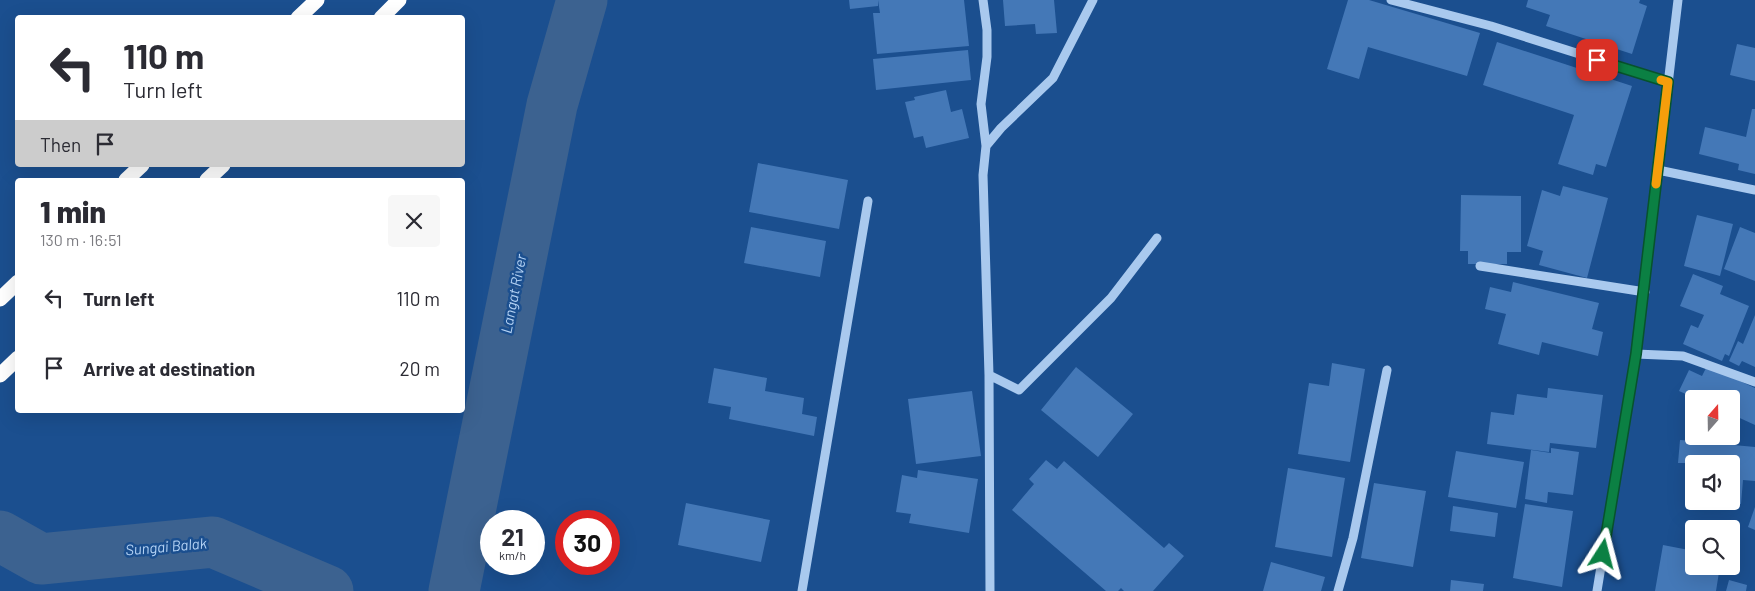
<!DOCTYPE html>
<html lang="en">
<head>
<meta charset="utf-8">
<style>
  :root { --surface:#fff; --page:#f7f7f7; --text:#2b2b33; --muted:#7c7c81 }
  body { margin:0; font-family:Barlow,sans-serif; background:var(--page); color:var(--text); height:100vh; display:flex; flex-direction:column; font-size:19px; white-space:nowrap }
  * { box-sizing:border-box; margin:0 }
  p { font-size:16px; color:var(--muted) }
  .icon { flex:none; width:28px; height:28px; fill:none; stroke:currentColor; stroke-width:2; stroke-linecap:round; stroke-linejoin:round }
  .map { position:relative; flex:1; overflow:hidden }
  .panel { position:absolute; left:15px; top:178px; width:450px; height:235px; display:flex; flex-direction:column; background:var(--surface); border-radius:5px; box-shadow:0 5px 20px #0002 }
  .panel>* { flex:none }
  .guide { position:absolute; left:15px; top:15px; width:450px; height:152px; border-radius:5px; box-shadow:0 5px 20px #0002; background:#fff; color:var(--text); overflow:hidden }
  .needle { width:32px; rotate:20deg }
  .buttons { position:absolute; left:1685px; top:390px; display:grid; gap:10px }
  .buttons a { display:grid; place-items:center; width:55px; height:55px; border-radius:5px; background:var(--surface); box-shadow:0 5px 20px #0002; font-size:25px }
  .speed { position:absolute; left:480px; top:510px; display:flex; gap:10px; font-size:25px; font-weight:700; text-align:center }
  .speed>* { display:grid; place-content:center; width:65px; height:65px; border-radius:50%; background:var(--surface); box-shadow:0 5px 20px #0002; line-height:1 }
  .speed small { font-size:12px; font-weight:400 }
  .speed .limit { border:8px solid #d22; background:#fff; color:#111 }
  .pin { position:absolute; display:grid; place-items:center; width:42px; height:42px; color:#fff; margin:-21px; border-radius:10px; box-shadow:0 2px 8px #0006 }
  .me { position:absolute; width:55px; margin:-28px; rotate:9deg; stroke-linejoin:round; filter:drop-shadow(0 0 4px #0008) }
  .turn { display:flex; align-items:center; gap:18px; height:105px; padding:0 25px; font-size:22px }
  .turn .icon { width:65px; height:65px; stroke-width:2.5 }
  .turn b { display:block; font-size:35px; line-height:42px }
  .then { display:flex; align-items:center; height:48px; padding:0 25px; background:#0003; gap:10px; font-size:19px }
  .round { display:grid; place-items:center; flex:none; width:52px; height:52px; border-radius:5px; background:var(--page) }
  .summary { display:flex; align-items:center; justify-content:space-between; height:85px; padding:0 25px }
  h1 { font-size:30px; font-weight:800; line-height:38px }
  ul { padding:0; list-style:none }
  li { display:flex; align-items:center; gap:15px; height:70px; padding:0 25px }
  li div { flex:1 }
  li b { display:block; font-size:19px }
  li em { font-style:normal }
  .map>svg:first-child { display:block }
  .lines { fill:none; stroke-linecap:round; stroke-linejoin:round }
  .river { stroke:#3c6290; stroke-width:51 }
  .building { fill:#4478b7 }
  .minor { stroke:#a9c9ee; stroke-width:9 }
  .highway { stroke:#fff; stroke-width:15 }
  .route-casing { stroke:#07532c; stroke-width:12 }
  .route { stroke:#0b8043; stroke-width:9 }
  .slow { stroke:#f59e0b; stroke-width:9 }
  .labels { text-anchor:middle; stroke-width:5; stroke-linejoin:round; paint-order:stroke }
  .water-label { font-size:15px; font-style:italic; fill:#b5d3f5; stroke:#1b4f8f }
</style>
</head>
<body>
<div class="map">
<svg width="1755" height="591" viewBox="0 0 1755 591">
  <rect width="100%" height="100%" fill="#1b4f8f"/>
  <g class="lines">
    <!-- river -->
    <path class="river" d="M0 536 41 559 213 542 328 591
      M454 591 552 105 582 0"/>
  </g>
  <!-- building -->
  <path class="building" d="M849 0H878V6L850 9Z
    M878 0H964L969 46 877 54 873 13H880Z
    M1003 0H1054L1057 33 1036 34 1035 24 1005 26Z
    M1348 0H1369L1480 33 1467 76 1368 47 1359 79 1327 69Z
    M1528 0H1640L1639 3 1647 6 1632 54 1546 26 1550 15 1526 7Z
    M1497 42 1632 86 1606 167 1596 164 1593 175 1558 164 1574 115 1483 85Z
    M1737 44 1755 48V81L1730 75Z
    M968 50 971 80 876 90 873 59Z
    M946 90 951 112 962 109 969 138 926 148 923 136 914 138 905 102 915 100 914 97Z
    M1752 109H1755V174L1738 170 1739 164 1699 154 1705 127 1746 137Z
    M758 163 848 180 839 229 749 212Z
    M1563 186 1608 198 1587 278 1539 265 1543 251 1527 246 1542 190 1560 196Z
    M1461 195 1521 196V252H1507V264H1468V251H1460Z
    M1697 215 1733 224 1720 276 1684 266Z
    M751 227 826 241 820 277 744 263Z
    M1740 227 1755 233V281L1724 269Z
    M1693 274 1723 286 1720 294 1749 306 1729 356 1725 354 1722 361 1683 344 1691 325 1698 328 1704 315 1680 306Z
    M1513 282 1599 303 1592 329 1603 332 1598 356 1542 342 1539 355 1498 344 1506 314 1485 309 1490 287 1511 292Z
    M1755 315V367L1742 361 1739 366 1729 361 1738 341 1743 344Z
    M1332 363 1365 369 1350 462 1298 454 1309 383 1329 386Z
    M1707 366 1755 388V425L1731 414V399H1697L1679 391 1689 370 1702 376Z
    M1076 367 1133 414 1098 457 1041 410Z
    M714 368 767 378 765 391 804 398 802 414 817 417 814 436 729 419 731 407 708 403Z
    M1548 388 1603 395 1596 448 1550 443 1549 452 1487 444 1491 412 1514 415 1517 394 1547 398Z
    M972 391 981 456 916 464 908 399Z
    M1695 436H1723V444L1755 447V481L1743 480 1741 504 1722 503V501H1731V464H1694V500L1686 499 1689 463H1678L1680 440 1695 441Z
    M1551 448 1579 452 1573 495 1548 492 1547 503 1525 499 1531 450 1551 453Z
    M1456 451 1524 462 1516 508 1448 497Z
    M1046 460 1057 469 1064 461 1164 548 1169 543 1184 556 1153 591H1124L1121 588 1118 591H1106L1012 510 1034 484 1029 479Z
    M1288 468 1345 478 1332 557 1275 547Z
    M918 470 978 479 969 533 909 523 911 514 896 512 902 475 917 478Z
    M1374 483 1426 491 1413 567 1361 558Z
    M686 503 770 520 761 562 678 545Z
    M1525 504 1573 511 1562 587 1513 578Z
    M1453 506 1498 513 1495 537 1450 531Z
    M1755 507V530L1748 527Z
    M1663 545 1694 551V566H1720L1716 591H1655Z
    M1271 562 1325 577 1321 591H1263Z
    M1451 580 1484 584 1483 591H1450Z
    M1729 580 1747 585 1746 591H1726Z"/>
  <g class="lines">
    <!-- minor -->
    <path class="minor" d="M983 0 987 30V57L981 104 986 146
      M1391 0 1491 26 1668 82
      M1658 170 1755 190
      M1480 266 1645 292
      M1636 354 1683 356 1755 382
      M989 375 1019 390 1111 298 1157 238
      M802 591 868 201
      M990 591 989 375 983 175 986 146 1001 128 1053 78 1093 0
      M1338 591 1353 538 1387 370
      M1597 591 1636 354 1678 0"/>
    <!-- highway -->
    <path class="highway" d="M298 18 317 0
      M381 18 399 0
      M126 180 142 165
      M207 180 223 165
      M0 299 18 282
      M0 375 18 358"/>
  </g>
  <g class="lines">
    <defs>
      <path id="route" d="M1597 60 1668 82 1636 354 1603 554"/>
    </defs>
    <!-- route casing -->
    <use href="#route" class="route-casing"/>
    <!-- route -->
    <use href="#route" class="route"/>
    <!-- slow -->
    <path class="slow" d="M1656 184 1668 82 1661 80"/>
  </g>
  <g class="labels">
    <!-- water labels -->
    <g class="water-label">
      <text transform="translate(514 294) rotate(-79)" y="5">Langat River</text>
      <text transform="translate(166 547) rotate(-5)" y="5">Sungai Balak</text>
    </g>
  </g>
</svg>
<div class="buttons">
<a><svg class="needle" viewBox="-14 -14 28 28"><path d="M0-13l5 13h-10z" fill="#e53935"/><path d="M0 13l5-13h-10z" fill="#7c7c81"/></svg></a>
<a><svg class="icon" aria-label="sound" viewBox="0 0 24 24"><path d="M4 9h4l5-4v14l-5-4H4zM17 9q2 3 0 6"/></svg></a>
<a><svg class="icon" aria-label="search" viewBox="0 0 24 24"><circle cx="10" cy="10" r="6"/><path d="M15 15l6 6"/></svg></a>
</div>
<div class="speed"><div>21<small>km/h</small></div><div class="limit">30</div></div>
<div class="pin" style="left:1597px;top:60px;background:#d93025"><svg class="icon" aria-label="arrive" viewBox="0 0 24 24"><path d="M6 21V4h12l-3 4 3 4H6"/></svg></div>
<svg class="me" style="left:1603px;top:554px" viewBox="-20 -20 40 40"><path d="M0-17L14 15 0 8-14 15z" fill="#0b8043" stroke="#fff" stroke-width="4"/></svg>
<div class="guide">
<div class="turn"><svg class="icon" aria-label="left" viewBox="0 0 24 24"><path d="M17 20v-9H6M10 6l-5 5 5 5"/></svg><div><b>110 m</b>Turn left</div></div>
<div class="then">Then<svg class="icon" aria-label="arrive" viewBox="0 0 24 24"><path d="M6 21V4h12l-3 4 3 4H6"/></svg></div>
</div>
<section class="panel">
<div class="summary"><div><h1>1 min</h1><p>130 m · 16:51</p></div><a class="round"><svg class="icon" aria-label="close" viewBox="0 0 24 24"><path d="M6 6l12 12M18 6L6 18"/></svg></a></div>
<ul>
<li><svg class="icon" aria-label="left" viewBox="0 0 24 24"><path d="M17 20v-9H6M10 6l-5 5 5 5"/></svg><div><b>Turn left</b></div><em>110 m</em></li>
<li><svg class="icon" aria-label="arrive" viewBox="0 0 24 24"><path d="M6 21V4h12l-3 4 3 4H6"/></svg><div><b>Arrive at destination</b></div><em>20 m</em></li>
</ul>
</section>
</div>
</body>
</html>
